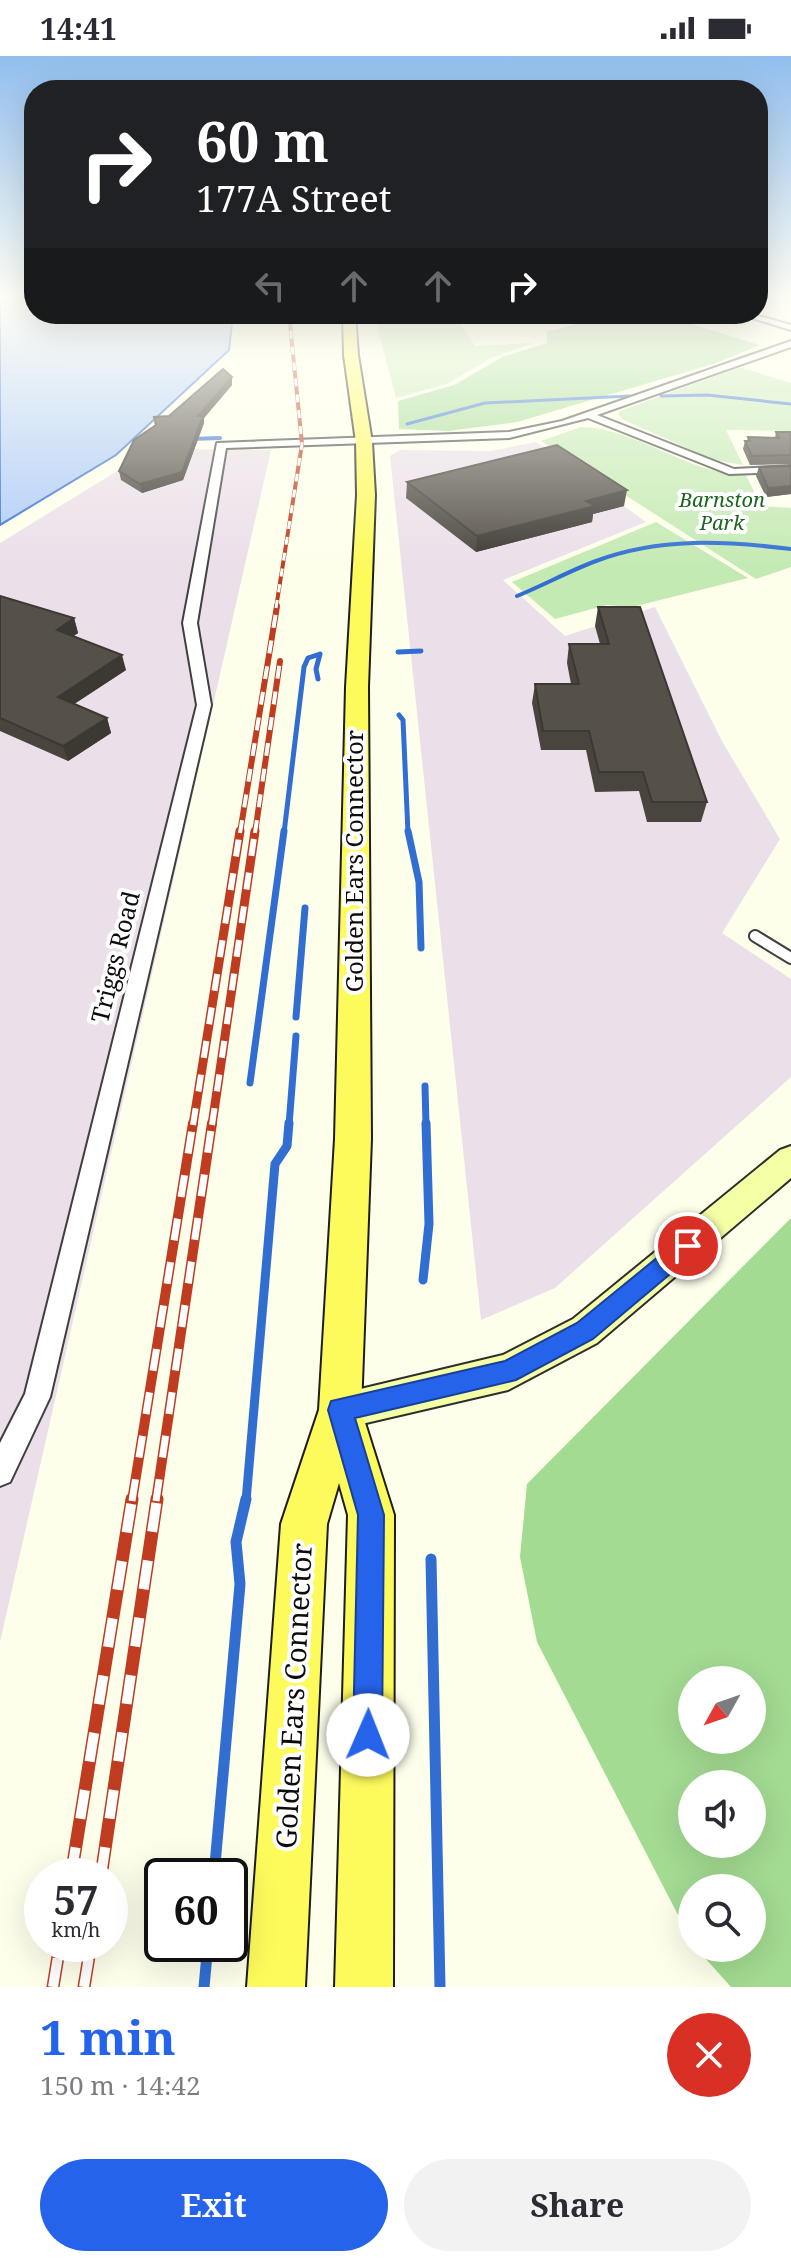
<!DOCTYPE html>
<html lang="en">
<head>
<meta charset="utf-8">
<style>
  :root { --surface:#fff; --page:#f2f2f3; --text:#2b2b33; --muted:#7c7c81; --accent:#2563eb }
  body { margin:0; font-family:"Noto Serif",serif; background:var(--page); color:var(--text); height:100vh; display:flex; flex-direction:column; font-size:30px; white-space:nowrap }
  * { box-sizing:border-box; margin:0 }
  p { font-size:26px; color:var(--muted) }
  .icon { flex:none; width:44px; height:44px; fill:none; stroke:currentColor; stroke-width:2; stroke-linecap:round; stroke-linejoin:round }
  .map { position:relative; height:1931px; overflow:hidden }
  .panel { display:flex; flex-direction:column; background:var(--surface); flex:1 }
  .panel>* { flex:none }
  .banner { position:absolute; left:24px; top:24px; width:744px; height:244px; border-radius:32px; box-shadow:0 8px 32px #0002; background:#202124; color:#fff; overflow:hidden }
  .needle { width:52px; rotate:230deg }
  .buttons { position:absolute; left:678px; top:1610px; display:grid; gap:16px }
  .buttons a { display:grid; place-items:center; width:88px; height:88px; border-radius:50%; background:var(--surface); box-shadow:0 8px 32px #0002; font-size:40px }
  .speed { position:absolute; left:24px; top:1802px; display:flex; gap:16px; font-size:40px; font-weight:700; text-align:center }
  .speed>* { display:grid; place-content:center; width:104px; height:104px; border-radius:50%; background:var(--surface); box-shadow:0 8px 32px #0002; line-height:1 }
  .speed small { font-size:20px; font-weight:400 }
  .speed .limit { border:4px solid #111; border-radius:12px; background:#fff; color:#111 }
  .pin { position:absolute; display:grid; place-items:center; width:68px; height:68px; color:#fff; margin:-34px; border:4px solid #fff; border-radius:50%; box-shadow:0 2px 8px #0007 }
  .me { position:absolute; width:88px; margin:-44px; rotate:1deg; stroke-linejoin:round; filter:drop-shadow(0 0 6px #0008) }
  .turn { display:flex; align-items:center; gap:28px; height:168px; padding:0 40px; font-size:36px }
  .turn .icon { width:104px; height:104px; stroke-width:2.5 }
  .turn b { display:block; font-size:56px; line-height:68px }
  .lanes { display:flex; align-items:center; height:76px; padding:0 40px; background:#0003; justify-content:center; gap:40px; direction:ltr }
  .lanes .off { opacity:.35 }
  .round { display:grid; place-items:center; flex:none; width:84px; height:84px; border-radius:42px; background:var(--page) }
  .overview { display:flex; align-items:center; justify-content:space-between; height:136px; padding:0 40px }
  h1 { font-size:48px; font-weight:700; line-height:60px; color:var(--accent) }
  .primary-button { display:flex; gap:16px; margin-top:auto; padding:16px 40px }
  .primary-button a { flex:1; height:92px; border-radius:48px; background:var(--accent); color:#fff; font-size:32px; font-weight:700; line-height:92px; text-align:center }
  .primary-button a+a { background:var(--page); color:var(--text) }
  .status { display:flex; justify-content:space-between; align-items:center; height:56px; padding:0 40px; background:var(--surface); direction:ltr }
  .status svg { height:22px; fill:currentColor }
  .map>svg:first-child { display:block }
  .industrial { fill:#ebdfea }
  .green { fill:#c4eab3 }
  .forest { fill:#a3db92; fill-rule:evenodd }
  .water { fill:#aeccf8; stroke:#326ed2; stroke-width:2 }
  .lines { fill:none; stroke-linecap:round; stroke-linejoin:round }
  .stream-far5 { stroke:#326ed2; stroke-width:3 }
  .stream-far4 { stroke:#326ed2; stroke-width:4 }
  .stream-far3 { stroke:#326ed2; stroke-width:5 }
  .stream-far2 { stroke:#326ed2; stroke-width:7 }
  .stream-far1 { stroke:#326ed2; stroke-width:9 }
  .stream { stroke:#326ed2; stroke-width:11 }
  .lane-casing { stroke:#3f3f3f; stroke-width:14 }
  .street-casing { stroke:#3f3f3f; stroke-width:4 }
  .secondary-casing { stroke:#2e2e2e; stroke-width:4 }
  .primary-casing { stroke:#1d1d1d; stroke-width:4 }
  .lane { stroke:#fff; stroke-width:10 }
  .street { fill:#fff; fill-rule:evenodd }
  .secondary { fill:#f5ffa6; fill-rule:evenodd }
  .primary { fill:#fdfa5c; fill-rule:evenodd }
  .rail-far4-casing { stroke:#c03c20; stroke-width:4 }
  .rail-far3-casing { stroke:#c03c20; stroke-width:6 }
  .rail-far2-casing { stroke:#c03c20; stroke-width:9 }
  .rail-far1-casing { stroke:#c03c20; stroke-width:10 }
  .rail-casing { stroke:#c03c20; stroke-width:13 }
  .rail-far4 { stroke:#fff; stroke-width:3; stroke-dasharray:8; stroke-linecap:butt }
  .rail-far3 { stroke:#fff; stroke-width:4; stroke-dasharray:13; stroke-linecap:butt }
  .rail-far2 { stroke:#fff; stroke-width:6; stroke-dasharray:17; stroke-linecap:butt }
  .rail-far1 { stroke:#fff; stroke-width:7; stroke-dasharray:22; stroke-linecap:butt }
  .rail { stroke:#fff; stroke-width:10; stroke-dasharray:29; stroke-linecap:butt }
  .wall { fill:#49453e }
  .shaded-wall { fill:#3c3832 }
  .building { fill:#555048; stroke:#3c3832; stroke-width:2 }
  .route { fill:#2563eb; stroke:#184099; stroke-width:2 }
  .labels { text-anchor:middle; stroke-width:8; stroke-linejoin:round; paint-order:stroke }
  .far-park-label { font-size:20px; font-style:italic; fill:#1a651c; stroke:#fff }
  .street-label { font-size:24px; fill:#0c0c0c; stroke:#fff }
  .near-street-label { font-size:28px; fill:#0c0c0c; stroke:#fff }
</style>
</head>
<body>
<div class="status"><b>14:41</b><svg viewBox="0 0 49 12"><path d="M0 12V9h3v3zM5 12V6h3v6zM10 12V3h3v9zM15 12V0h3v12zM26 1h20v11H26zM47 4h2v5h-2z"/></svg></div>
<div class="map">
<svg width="791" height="1931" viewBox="0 0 791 1931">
  <rect width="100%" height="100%" fill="#feffeb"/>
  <!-- industrial -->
  <path class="industrial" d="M536 386 646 466 503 524 565 580 655 551 723 687 780 783 722 877 791 923V1021L555 1232 481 1264 390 400 400 394 491 395Z
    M153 393 271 394 0 1586V487Z"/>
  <!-- green -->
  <path class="green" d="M374 258H454L475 290 534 287 491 302 447 328 396 342Z
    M740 311 791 327V375L726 374 743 409 714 404 624 364 618 358 620 355Z
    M581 371C635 371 691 420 746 419L761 450 791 452V511L756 523 541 385Z
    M656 466 748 522 632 551 607 549 555 563 512 526Z"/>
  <!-- forest -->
  <path class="forest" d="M612 258H658L760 289 713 308 517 366 448 375 399 373 398 345 454 329 502 301 547 287V276Z
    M791 1162V1931H731L696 1892H752V1832H692V1886L537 1586 520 1501 527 1428ZM692 1624H752V1684H692ZM692 1728H752V1788H692Z"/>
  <!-- water -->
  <path class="water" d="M0 241H34V258H233L229 294 116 399 0 469Z"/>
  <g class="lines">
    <!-- stream-far5 -->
    <path class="stream-far5" d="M661 340 707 339 791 348
      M407 368 485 347 629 340"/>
    <!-- stream-far4 -->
    <path class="stream-far4" d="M190 383 220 382
      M517 540C544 529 569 515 596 505 660 481 725 485 791 493"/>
    <!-- stream-far3 -->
    <path class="stream-far3" d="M398 596 421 595
      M318 623 316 613 320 598
      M399 659 403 664 408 777
      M284 777 304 611 308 602 320 598"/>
    <!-- stream-far2 -->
    <path class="stream-far2" d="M408 775 419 826 421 892
      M296 961 305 852
      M250 1027 284 775
      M425 1030 426 1069
      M289 1069 296 980"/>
    <!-- stream-far1 -->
    <path class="stream-far1" d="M423 1224 429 1168 426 1067
      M246 1445 275 1108 287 1090 289 1067"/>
    <!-- stream -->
    <path class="stream" d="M431 1503 440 1931
      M214 1820 240 1528 236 1486 246 1443
      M204 1931 208 1888"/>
    <defs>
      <path id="lane" d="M755 880 791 902"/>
      <path id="street" d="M739 258H752L791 269V274Z
        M791 285V291L597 359 734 413 791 410V416L729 418 588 362 509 382 226 392 197 567 211 649 50 1341 10 1426 0 1430V1387L25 1338 197 649 183 567 217 387 509 376 562 365Z"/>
      <path id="secondary" d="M791 1090V1122L597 1287 508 1334 340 1373 327 1367 321 1354 327 1341 503 1299 573 1263 780 1094Z"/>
      <path id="primary" d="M343 258H355L358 299 372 386 375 439 368 631 371 1083 361 1354 394 1459 393 1931H335L348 1459 339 1427 327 1468 305 1931H247L281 1468 319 1354 335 1083 346 631 357 439 356 386 344 299Z"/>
    </defs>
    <!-- lane casing -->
    <use href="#lane" class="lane-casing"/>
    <!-- street casing -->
    <use href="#street" class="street-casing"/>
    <!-- secondary casing -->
    <use href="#secondary" class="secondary-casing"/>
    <!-- primary casing -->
    <use href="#primary" class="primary-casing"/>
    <!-- lane -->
    <use href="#lane" class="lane"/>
    <!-- street -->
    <use href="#street" class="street"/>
    <!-- secondary -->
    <use href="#secondary" class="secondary"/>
    <!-- primary -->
    <use href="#primary" class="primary"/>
    <defs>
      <path id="rail-far4" d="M276 552 302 388 289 258"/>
      <path id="rail-far3" d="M240 777 277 550
        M255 777 280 605"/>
      <path id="rail-far2" d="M193 1069 240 775
        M212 1069 255 775"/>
      <path id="rail-far1" d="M132 1445 193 1067
        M156 1445 212 1067"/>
      <path id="rail" d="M71 1820 132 1443
        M101 1820 157 1443
        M53 1931 60 1888
        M84 1931 91 1888"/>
    </defs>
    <!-- rail-far4 casing -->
    <use href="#rail-far4" class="rail-far4-casing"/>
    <!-- rail-far3 casing -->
    <use href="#rail-far3" class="rail-far3-casing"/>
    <!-- rail-far2 casing -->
    <use href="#rail-far2" class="rail-far2-casing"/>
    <!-- rail-far1 casing -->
    <use href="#rail-far1" class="rail-far1-casing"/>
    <!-- rail casing -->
    <use href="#rail" class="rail-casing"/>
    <!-- rail-far4 -->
    <use href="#rail-far4" class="rail-far4"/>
    <!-- rail-far3 -->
    <use href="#rail-far3" class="rail-far3"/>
    <!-- rail-far2 -->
    <use href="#rail-far2" class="rail-far2"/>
    <!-- rail-far1 -->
    <use href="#rail-far1" class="rail-far1"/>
    <!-- rail -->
    <use href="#rail" class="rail"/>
  </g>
  <!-- wall -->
  <path class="wall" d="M232 321V329L204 362V367L183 424 142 437 121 424 119 415 169 360Z
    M776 376H791V408L750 409 743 393 745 385H747L748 381 775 382Z
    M791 410V438L766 441 756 420 759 411Z
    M407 426 624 450 593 458 592 466 476 496 406 442Z
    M0 540 74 562 78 577 73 580 126 614 74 648 107 662 111 677 68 705 0 675Z
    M598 551 707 746 701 766H647L639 735 595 736 586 694H541L532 647 535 628H571L567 607 569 588H600L595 570Z"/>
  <!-- shaded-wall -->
  <path class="shaded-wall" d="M522 258H542L522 262Z
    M232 321V329L204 362V367L183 424 142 437 140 428 198 360Z
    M791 430V438L766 441 768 432Z
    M627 434 624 450 593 458 592 466 476 496 477 480 586 445Z
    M74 562 78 577 61 589 57 574Z
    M122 599 126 614 62 656 58 641Z
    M107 662 111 677 68 705 63 690Z"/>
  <!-- building -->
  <path class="building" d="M223 313 232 321 198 360H203L182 416 140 428 119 415 134 384 156 369 154 361 169 360Z
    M776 376H791V399L752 400 745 385H750L748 381 779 382Z
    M557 389 627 434 586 445 595 450 477 480 407 426Z
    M791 410V430L768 432 759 411Z
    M0 540 74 562 57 574 122 599 58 641 107 662 63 690 0 662Z
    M598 551H640L707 746H652L643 716H599L589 675H543L535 628H579L569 588H609Z"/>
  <!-- sky -->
  <linearGradient id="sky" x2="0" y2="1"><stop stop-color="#91beee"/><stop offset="0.47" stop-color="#fffff6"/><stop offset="1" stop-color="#fffff6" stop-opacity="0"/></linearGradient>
  <rect width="791" height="512" fill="url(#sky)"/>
  <!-- route -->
  <path class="route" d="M688 1181 695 1183 698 1190 695 1197 593 1283 516 1324 355 1362 384 1459 382 1679 378 1690 368 1694 357 1690 353 1679 358 1459 328 1354 331 1345 505 1305 577 1267 680 1183Z"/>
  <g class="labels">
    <!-- far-park labels -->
    <g class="far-park-label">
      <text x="722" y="451">Barnston<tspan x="722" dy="23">Park</tspan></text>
    </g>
    <!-- street labels -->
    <g class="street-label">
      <text transform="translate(355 805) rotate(-90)" y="8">Golden Ears Connector</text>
      <text transform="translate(116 901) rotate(-76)" y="8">Triggs Road</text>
    </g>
    <!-- near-street labels -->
    <g class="near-street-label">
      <text transform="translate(294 1640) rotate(-87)" y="10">Golden Ears Connector</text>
    </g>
  </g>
</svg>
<div class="buttons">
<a><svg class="needle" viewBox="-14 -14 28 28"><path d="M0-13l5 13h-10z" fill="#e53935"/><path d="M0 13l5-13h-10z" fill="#7c7c81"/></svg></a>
<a><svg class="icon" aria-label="sound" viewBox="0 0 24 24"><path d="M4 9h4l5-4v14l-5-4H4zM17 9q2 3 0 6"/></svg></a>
<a><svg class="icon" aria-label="search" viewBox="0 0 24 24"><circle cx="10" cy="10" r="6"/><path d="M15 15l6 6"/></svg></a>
</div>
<div class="speed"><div>57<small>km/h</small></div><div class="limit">60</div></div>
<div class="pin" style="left:688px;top:1190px;background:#d93025"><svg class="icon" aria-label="arrive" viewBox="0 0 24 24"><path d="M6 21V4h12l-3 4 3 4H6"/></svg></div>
<svg class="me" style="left:368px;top:1679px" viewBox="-20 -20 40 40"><circle r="19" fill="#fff"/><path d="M0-13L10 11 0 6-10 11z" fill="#2563eb"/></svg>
<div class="banner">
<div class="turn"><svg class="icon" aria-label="right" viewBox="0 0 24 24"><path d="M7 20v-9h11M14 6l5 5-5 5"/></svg><div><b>60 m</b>177A Street</div></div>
<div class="lanes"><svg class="icon off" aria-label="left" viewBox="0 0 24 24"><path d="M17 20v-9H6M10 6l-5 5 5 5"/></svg><svg class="icon off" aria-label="ahead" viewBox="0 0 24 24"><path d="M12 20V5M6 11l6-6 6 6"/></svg><svg class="icon off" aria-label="ahead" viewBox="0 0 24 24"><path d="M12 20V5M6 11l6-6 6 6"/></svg><svg class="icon" aria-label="right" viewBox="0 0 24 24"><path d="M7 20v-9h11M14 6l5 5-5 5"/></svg></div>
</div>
</div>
<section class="panel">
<div class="overview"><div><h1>1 min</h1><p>150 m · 14:42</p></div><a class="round" style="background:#d93025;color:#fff"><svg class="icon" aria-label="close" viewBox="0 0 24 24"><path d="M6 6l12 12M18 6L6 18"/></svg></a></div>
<div class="primary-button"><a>Exit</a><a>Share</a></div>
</section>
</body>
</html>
